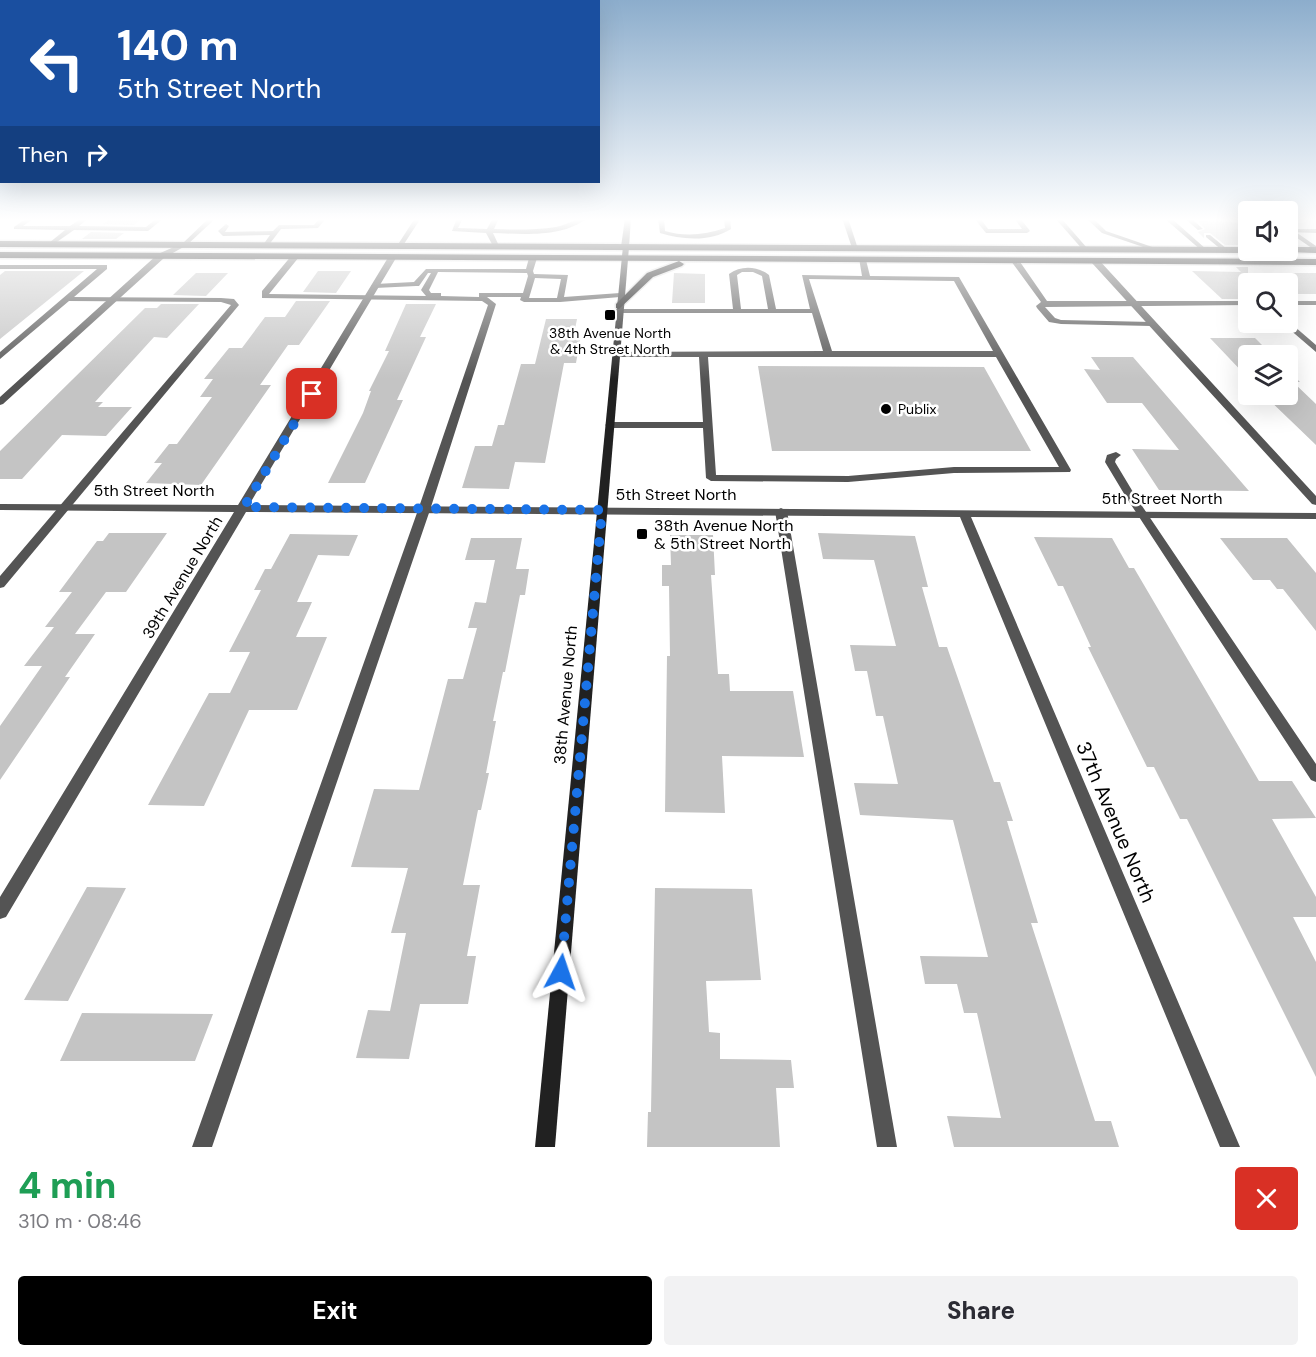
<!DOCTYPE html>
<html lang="en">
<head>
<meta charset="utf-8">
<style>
  :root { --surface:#fff; --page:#f2f2f3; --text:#2b2b33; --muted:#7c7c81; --accent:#000 }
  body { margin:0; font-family:"DM Sans",sans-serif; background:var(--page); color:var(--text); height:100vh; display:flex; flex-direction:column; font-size:22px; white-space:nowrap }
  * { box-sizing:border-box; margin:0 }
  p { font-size:20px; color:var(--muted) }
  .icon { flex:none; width:33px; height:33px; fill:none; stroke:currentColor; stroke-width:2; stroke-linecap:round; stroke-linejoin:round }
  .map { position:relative; height:1147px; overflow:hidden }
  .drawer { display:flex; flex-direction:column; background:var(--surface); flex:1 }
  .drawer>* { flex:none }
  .top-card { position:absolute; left:0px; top:0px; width:600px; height:183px; box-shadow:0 6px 24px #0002; background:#1a4fa0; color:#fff; overflow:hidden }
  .fabs { position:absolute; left:1238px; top:201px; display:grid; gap:12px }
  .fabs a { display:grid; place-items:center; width:60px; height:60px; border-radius:6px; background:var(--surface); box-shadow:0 6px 24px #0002; font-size:30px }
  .pin { position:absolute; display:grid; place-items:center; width:51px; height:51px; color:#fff; margin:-26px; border-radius:12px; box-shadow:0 3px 9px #0006 }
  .me { position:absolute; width:66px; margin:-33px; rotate:5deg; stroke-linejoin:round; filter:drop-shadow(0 0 4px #0008) }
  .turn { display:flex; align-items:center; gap:21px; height:126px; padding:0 18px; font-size:27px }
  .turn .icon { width:78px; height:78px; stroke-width:2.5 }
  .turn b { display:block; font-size:42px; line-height:51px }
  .then { display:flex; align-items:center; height:57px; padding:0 18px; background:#0003; gap:12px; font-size:22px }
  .round { display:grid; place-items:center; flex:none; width:63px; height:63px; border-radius:6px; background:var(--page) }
  .headline { display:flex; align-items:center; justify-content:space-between; height:102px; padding:0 18px }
  h1 { font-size:36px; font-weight:800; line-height:45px; color:#1e9e55 }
  .primary-button { display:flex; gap:12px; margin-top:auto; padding:12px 18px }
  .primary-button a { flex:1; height:69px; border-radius:6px; background:var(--accent); color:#fff; font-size:24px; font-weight:800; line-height:69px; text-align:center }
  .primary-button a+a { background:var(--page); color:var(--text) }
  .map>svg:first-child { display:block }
  .building { fill:#c4c4c4 }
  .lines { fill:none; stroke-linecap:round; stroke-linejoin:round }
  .primary-casing { stroke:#dbdbdb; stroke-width:3 }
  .service { fill:#545454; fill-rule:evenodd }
  .minor { fill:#545454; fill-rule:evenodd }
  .tertiary { fill:#545454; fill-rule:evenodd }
  .secondary { fill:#212121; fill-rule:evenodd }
  .primary { fill:#000; fill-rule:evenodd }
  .route { stroke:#1a73e8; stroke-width:10; stroke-dasharray:0 18 }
  .poi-dot { fill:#000; stroke:#fff; stroke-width:2 }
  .labels { text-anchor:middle; stroke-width:5; stroke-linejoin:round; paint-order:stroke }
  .far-poi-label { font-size:14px; fill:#000; stroke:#fff }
  .street-label { font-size:16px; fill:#000; stroke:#fff }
  .poi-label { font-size:16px; fill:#000; stroke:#fff; text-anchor:start }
  .near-street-label { font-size:20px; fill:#000; stroke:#fff }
</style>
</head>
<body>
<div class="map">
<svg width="1316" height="1147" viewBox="0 0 1316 1147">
  <rect width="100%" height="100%" fill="#fff"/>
  <!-- building -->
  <path class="building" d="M111 218H142L134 225 103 224Z
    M1198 221 1248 222V245H1225L1210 233H1204V238L1198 232 1205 229Z
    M91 232 124 233 116 239H82Z
    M1236 267H1248V273H1316V294H1287V284H1248V294H1245L1248 299H1222L1192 271 1241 272Z
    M5 271H84L0 339V275Z
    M318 271H351L336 293 303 292Z
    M196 273H228L206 296 173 295Z
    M674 273 705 274V303H672Z
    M296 301H330L299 345H288L260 385H271L201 485 146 483 162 463H154L169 444H177L212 397H200L213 379H204L229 348H242L265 317H285Z
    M161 304H199L167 338 154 337 95 402H103L98 407H132L106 436 62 435 22 479H0V451L145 308H157Z
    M406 304H436L420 337H426L397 400H403L365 483H328L363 413 371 391H369L389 351H385Z
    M546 319H577L574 334H581L576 363H564L545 463 515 462 509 489 462 488 475 446H492L498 425H504L521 364H535Z
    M1248 322H1278L1290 333 1259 332Z
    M1210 338H1255L1273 356H1248V378Z
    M1091 357H1133L1249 491 1159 490 1132 449 1179 450 1142 403H1107L1084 369 1100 370Z
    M758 366 984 367 1031 451H772Z
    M1287 369 1300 382H1293L1316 404V445L1263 394H1287Z
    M109 533H167L126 592H106L75 634H95L65 677H70L0 780V726L42 666H24L54 627H45L72 592H59L97 541H103Z
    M818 533 915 536 928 587H922L939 647H947L994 782H1000L1013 821H1007L1038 923H1031L1095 1121H1111L1119 1147H954L947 1116 1001 1118 977 1013H964L957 984H925L920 956 988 957 953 820 860 815 854 783 898 784 883 716H876L867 671H855L850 645 896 646 874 560 823 559Z
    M290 534 358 535 349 556 318 555 297 602H312L296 637H327L297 710H249L204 806 148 805 209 693H230L250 652H229L261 590H254L265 569H271Z
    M670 535H713L715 575H711L718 674H729L730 691H793L804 757 722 756 725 813 665 812 667 656H670L669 586H662V565H671Z
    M1034 537 1112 538 1129 568H1134L1259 781H1292L1316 818 1272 819 1316 897V917H1293L1316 962V1077L1187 819H1180L1154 767H1147L1088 647H1091L1063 586H1058Z
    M471 538H522L516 569H529L525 595H520L505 672H503L493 721H496L486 773H489L481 810H478L463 885H480L467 956H476L468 1004H420L409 1059 356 1058 368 1010 390 1011 406 933H391L408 868 351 867 374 789 419 790 448 679H463L477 628H468L475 602 486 603 495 560H465Z
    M1220 538H1287L1316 573V631L1283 589H1277L1270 580H1253Z
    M87 887 126 888 68 1001 24 1000Z
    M655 888 752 889 761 980 706 981 709 1032 720 1033V1059L791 1060 794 1088H776L780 1147H647L648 1112H651Z
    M82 1013 213 1014 195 1061H60Z"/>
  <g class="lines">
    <defs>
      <path id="primary" d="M0 241 1248 247V250H1252L1248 253 0 247Z
        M1287 247H1316V253L1284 252Z
        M0 252 1316 259V265L679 261 684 264 682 266 653 277 619 309 616 308V304L647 273 679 261 0 258Z"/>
    </defs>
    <!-- primary casing -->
    <use href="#primary" class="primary-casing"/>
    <!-- service -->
    <path class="service" d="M27 218H34L23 226H70L82 218H89L79 226 146 227 157 218H164L148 231 74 230 51 246 48 244 49 243 65 230 14 229V227Z
      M320 218H326L318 228 281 229 268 246 266 247 263 245 270 235 223 236 218 231 226 224 229 226 225 232 273 231 279 225H314Z
      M457 218H463L458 228 487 229 493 218H499L494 229C515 230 536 230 556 227 567 225 576 218 587 218 563 238 522 234 493 233L499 246 496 248 493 246 486 233 452 231Z
      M658 218H664L665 231C685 237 705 235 725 228L724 218H730L731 229C711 242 682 240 660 233Z
      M974 218H980L988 229H1022L1014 218H1020L1030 231 1027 233H986Z
      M1086 218H1093L1106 231 1161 250 1155 251 1102 233Z
      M1164 218H1171L1206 249V251H1202Z
      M1184 218H1191L1203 229 1198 230Z
      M1291 229H1316V233L1289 232V230Z
      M1206 235H1210L1227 249V251H1223L1206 237Z
      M292 255 299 257 269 294 426 296 421 290 431 273H428L419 286H416L375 288 371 286 375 284 414 282 426 269H526L529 258 533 256 537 258 533 271 534 274 568 275 564 297 620 293 624 295 620 297 560 302H524L520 300 521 297H487L496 304 430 510 212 1147H192L418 510 488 305 482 301 262 298V291ZM438 272 527 273 528 276 523 293H479V297L441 296V293H431L429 290ZM535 278 561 279 557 298H529Z
      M859 258 866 260 870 276 959 277 1071 470 1070 472 954 473 848 482 711 481 706 478 703 428H610L605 425 610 422H703L699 357H615L612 356V352L823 351 812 313H616V309H733L729 274C741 265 757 266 769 275L776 309H810L802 275 862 276ZM742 272H753L762 276 768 309H741L737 275ZM809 279 954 281 993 351H832ZM708 357H996L1059 467H954L848 476 716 475Z
      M1012 259H1018L1047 301H1248V305L1045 307 1055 318 1061 320 1152 322 1156 324 1152 326 1061 324 1049 322 1037 308 1036 306 1041 302 1011 261Z
      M0 265H107V269L74 297 221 298 234 299 239 305 4 587 0 588V576L231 305 221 302 69 301 0 359V352L97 269H0Z
      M1287 301H1316V305H1287Z
      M1287 320 1316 345V352L1281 322H1287Z
      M1116 452 1121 455 1116 459 1115 462 1136 497 1316 764V782L1311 780 1126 497 1105 462 1107 455Z
      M781 508 787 511 897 1147H877L775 511Z"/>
    <!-- minor -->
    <path class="minor" d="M209 218H216L187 245 164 258 3 404 0 405V397L158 254 183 243Z
      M415 218H421L402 247H398L397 246Z
      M842 218H848L858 249 852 248Z
      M1055 218H1061L1087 248V250H1083Z
      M1287 226 1316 246V251L1287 231Z
      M389 256 396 258 249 505 1316 513V519L971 517 1240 1147H1220L960 517 246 512 6 917 0 919V897L234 512 0 510V504L238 505Z
      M1092 259H1098L1316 496V505L1312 504 1092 263Z"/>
    <!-- tertiary -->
    <path class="tertiary" d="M625 218H631L629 247 625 249 621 247Z"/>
    <!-- secondary -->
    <path class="secondary" d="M623 246 629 247 555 1147H535Z"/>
    <!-- primary -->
    <use href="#primary" class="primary"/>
  </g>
  <!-- sky -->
  <linearGradient id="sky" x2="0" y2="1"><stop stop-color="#8cadcc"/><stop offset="0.58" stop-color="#fff"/><stop offset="1" stop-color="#fff" stop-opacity="0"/></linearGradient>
  <rect width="1316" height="379" fill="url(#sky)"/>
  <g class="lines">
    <!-- route -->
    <path class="route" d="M312 394 244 507 602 510 561 972"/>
  </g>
  <!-- markers -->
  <g class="poi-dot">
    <rect x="604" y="309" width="12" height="12" rx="3"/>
    <circle cx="886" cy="409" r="6"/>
    <rect x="636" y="528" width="12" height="12" rx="3"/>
  </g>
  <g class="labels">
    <!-- far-poi labels -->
    <g class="far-poi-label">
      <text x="610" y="338">38th Avenue North<tspan x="610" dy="16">&amp; 4th Street North</tspan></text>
      <text x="898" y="414" text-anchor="start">Publix</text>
    </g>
    <!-- street labels -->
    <g class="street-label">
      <text x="154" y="496">5th Street North</text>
      <text x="676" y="500">5th Street North</text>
      <text x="1162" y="504">5th Street North</text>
      <text transform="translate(182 577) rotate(-59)" y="6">39th Avenue North</text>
      <text transform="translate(565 695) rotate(-85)" y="6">38th Avenue North</text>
    </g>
    <!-- poi labels -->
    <g class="poi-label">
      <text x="654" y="531">38th Avenue North<tspan x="654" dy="18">&amp; 5th Street North</tspan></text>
    </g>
    <!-- near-street labels -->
    <g class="near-street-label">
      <text transform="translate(1116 822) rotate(67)" y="7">37th Avenue North</text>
    </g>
  </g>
</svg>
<div class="fabs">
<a><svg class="icon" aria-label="sound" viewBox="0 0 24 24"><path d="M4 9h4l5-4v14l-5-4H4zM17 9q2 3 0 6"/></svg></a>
<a><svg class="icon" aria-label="search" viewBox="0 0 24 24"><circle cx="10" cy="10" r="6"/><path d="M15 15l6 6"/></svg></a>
<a><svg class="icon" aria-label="layers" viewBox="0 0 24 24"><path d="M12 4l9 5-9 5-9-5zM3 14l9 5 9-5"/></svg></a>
</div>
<div class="pin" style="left:312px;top:394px;background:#d93025"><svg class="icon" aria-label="arrive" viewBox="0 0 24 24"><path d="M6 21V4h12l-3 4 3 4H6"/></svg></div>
<svg class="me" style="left:561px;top:972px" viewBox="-20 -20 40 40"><path d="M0-17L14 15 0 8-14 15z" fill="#1a73e8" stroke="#fff" stroke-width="4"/></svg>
<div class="top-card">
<div class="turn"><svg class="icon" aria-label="left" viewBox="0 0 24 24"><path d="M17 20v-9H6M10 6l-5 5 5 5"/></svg><div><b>140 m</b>5th Street North</div></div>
<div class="then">Then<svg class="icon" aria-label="right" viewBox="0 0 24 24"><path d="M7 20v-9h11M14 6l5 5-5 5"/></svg></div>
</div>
</div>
<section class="drawer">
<div class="headline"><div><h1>4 min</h1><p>310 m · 08:46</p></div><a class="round" style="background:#d93025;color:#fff"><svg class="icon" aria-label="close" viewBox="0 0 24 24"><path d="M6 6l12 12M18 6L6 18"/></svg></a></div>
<div class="primary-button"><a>Exit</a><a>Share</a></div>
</section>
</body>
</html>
